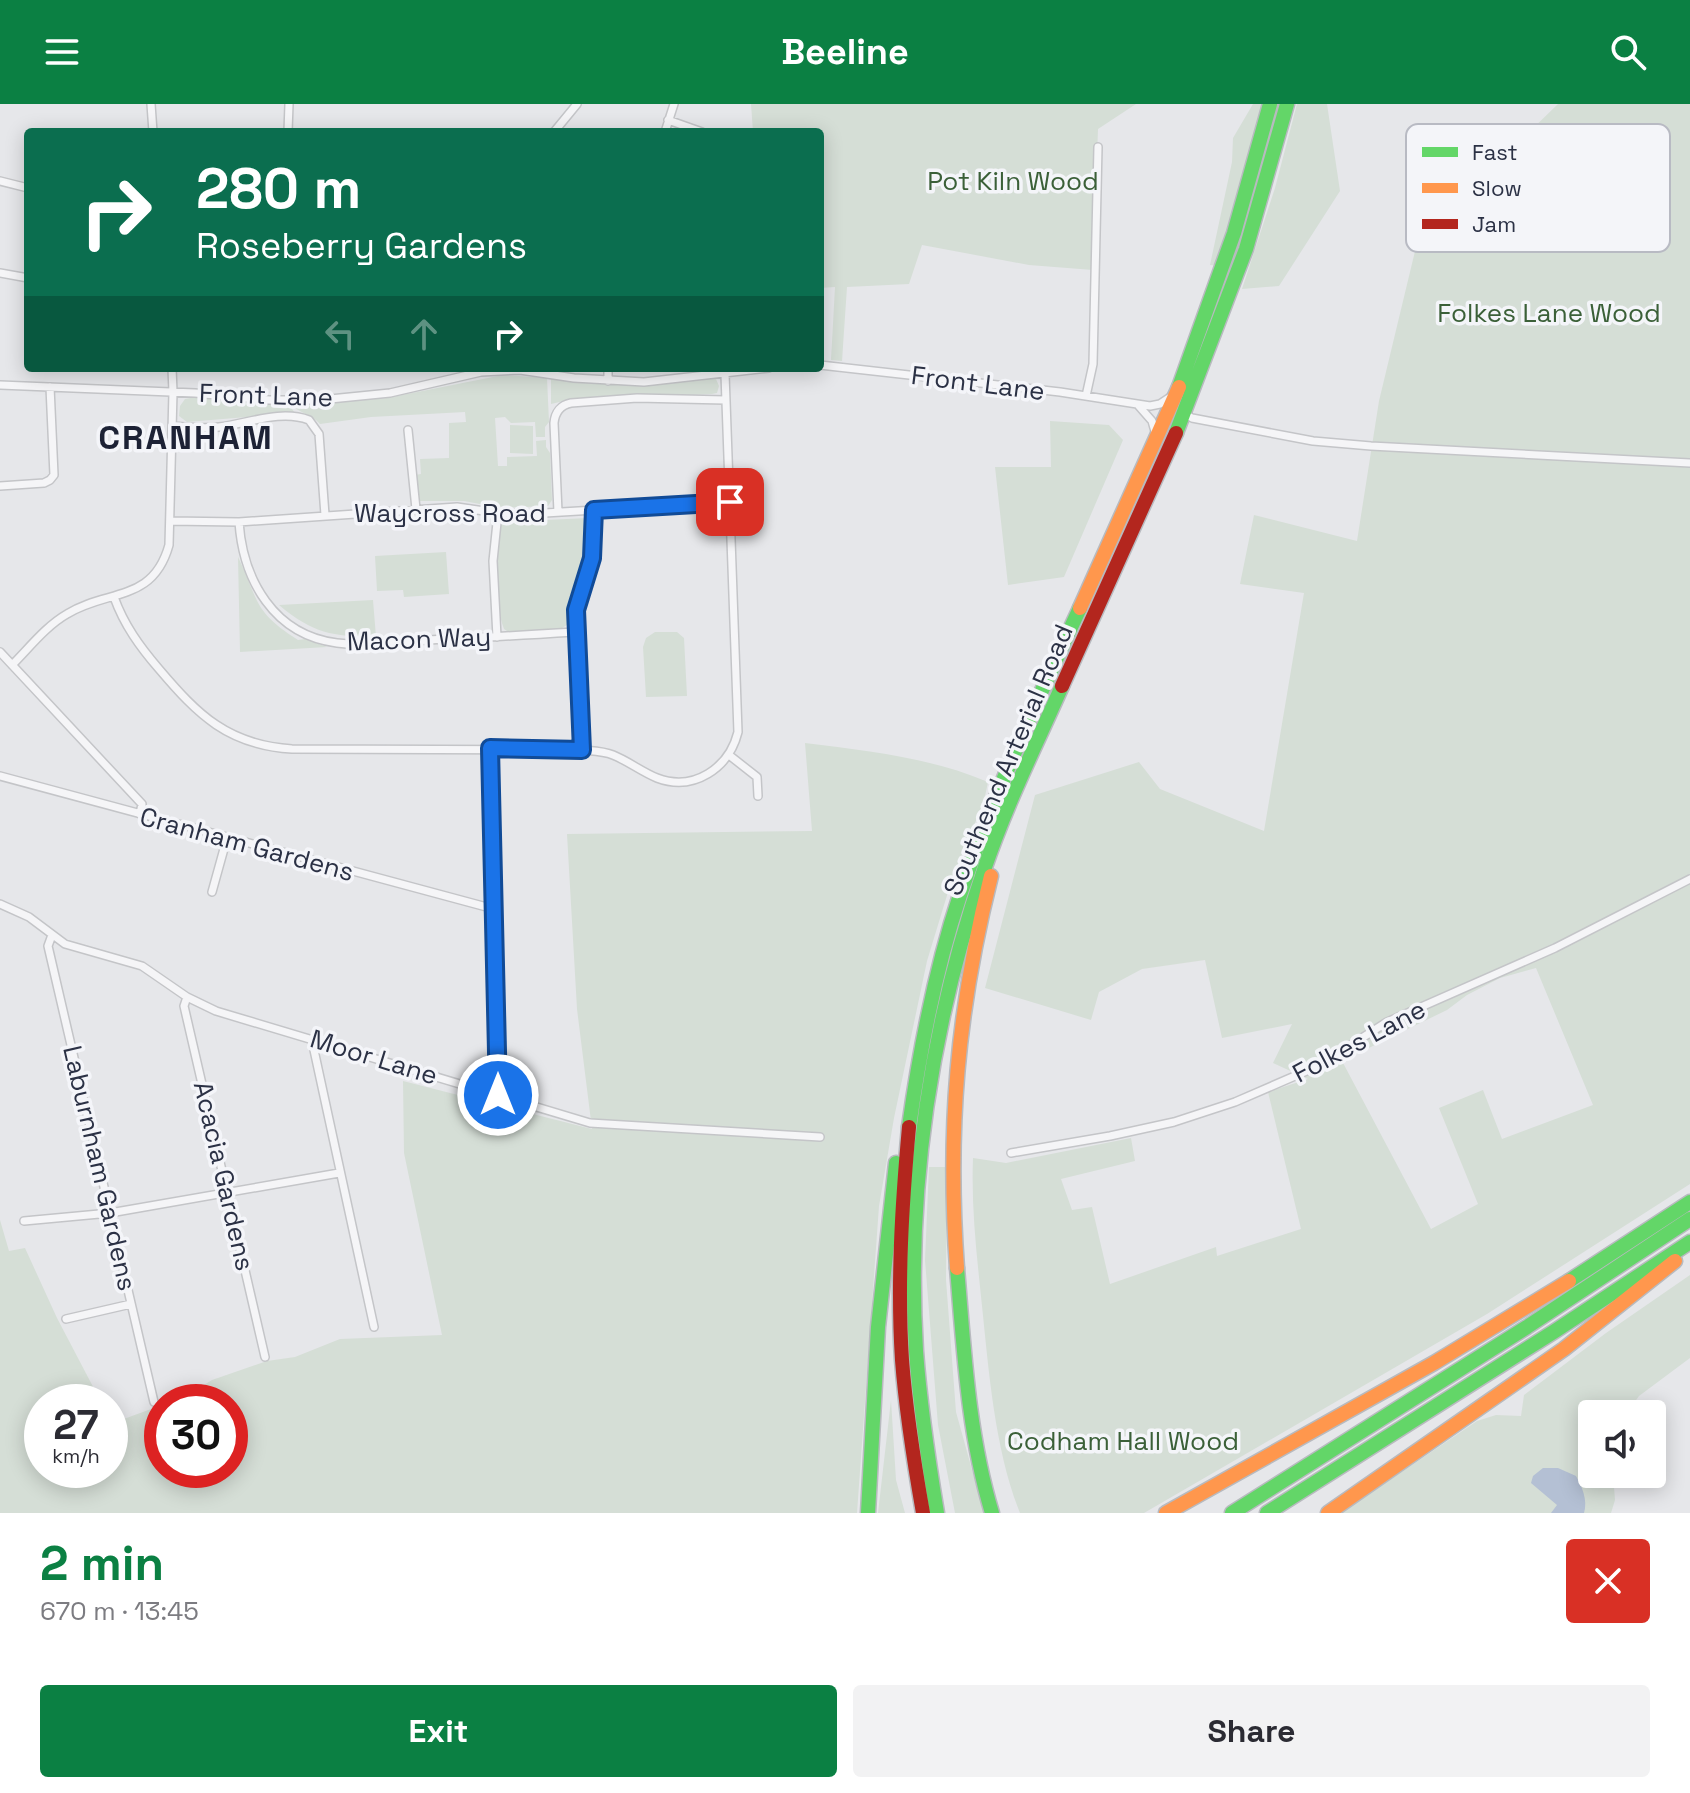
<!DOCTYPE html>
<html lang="en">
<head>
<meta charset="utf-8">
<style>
  :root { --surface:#fff; --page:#f2f2f3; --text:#2b2b33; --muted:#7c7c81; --accent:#0b8043 }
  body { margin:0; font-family:"Space Grotesk",sans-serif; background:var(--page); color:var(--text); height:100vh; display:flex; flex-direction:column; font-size:30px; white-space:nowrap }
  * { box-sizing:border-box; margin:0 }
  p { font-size:26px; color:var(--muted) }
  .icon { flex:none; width:44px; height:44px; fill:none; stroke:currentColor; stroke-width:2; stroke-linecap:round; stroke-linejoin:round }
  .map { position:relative; height:1409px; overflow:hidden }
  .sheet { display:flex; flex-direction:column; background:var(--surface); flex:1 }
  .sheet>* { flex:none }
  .top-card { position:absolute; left:24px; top:24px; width:800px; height:244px; border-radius:8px; box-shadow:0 4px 20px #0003; background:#0b6e4f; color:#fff; overflow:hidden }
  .buttons { position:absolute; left:1578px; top:1296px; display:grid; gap:16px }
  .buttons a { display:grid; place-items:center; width:88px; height:88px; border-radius:8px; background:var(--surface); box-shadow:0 4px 20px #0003; font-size:40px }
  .speed { position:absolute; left:24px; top:1280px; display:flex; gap:16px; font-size:40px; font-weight:700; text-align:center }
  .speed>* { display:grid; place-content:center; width:104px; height:104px; border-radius:50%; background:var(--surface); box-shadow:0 4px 20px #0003; line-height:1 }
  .speed small { font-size:20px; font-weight:400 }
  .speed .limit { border:12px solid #d22; background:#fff; color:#111 }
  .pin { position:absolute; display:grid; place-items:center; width:68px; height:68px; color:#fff; margin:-34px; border-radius:16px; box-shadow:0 4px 12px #0006 }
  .me { position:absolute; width:88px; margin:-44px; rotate:0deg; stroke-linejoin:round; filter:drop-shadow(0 0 6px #0008) }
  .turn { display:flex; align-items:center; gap:28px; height:168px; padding:0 40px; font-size:36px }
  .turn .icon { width:104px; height:104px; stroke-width:2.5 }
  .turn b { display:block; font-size:56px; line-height:68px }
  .lanes { display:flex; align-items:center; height:76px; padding:0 40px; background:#0003; justify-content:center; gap:40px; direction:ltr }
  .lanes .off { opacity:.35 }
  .round { display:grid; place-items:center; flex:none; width:84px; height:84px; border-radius:8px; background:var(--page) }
  .summary { display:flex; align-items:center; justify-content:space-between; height:136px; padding:0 40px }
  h1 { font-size:48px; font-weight:800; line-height:60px; color:var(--accent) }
  .cta { display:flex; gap:16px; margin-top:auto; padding:16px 40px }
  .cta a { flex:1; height:92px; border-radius:8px; background:var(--accent); color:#fff; font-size:32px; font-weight:800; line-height:92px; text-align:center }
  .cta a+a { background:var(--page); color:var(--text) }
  header { display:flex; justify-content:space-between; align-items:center; height:104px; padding:0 40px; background:var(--accent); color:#fff; font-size:36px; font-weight:800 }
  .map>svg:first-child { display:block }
  .green { fill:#d5ded6; fill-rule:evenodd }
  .water { fill:#b4c0d4 }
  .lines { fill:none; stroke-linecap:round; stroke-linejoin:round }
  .street-casing { stroke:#c4c5c8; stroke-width:10 }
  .fast-casing { stroke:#b8babf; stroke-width:17 }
  .slow-casing { stroke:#b8babf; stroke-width:17 }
  .jam-casing { stroke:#b8babf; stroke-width:17 }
  .street { stroke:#f5f5f7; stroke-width:7 }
  .fast { stroke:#63d668; stroke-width:14 }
  .slow { stroke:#ff974d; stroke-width:14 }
  .jam { stroke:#b3261e; stroke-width:14 }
  .route-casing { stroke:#114b97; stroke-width:20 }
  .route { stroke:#1a73e8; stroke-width:14 }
  .labels { text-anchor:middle; stroke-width:7; stroke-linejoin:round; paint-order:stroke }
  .park-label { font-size:26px; fill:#3b6038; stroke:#f4f5f9 }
  .street-label { font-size:26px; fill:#2b3145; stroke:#f4f5f9 }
  .district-label { font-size:34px; font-weight:bold; letter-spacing:2px; fill:#1d2235; stroke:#f4f5f9 }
  .key { fill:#f4f5f9; stroke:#b8bac3; stroke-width:2 }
  .key-label { font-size:22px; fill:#2b3145 }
</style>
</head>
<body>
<header><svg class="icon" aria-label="menu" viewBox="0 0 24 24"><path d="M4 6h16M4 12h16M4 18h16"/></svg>Beeline<svg class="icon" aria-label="search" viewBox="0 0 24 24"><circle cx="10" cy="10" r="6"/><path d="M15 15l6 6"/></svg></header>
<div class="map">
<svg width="1690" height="1409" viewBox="0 0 1690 1409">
  <rect width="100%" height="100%" fill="#e6e7ea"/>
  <!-- green -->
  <path class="green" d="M751 0H1136L1098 25 1093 166 1029 161 922 141 909 180 847 183 842 257 831 256 835 183 820 184V28H753Z
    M1253 0H1264L1221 162 1210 161 1232 58 1233 34Z
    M1297 0H1327L1340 87 1279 182 1242 185 1275 84Z
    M1558 0H1690V1080L1487 1210 1144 1409H1020C995 1347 989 1269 982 1202 977 1153 971 1104 973 1054L1006 1059 1131 1034 1135 1057 1061 1075 1072 1106 1092 1103 1110 1180 1216 1143 1217 1152 1301 1125 1268 988 1308 975 1273 959 1292 920 1222 934 1205 856 1142 865 1099 888 1091 916 985 884 1035 691 1139 658 1160 685 1264 727 1304 489 1240 480 1254 411 1357 437 1379 297 1416 143 1453 102ZM1536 864 1593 1001 1502 1035 1483 986 1439 1004 1478 1100 1431 1125 1342 957 1447 906 1467 891 1500 874Z
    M503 271 547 274 549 318 545 323V333H536L535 318 511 319 505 313 495 314 498 362H507V353L537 352 536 337 546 336V343L550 349 552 396 548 402 501 404 464 397H418L415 371 421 370 420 355 449 354V319L466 318 465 308 371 313 320 320C311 309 299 310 291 300H321L387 294Z
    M712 274 716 275 719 282 717 289 712 290C658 293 604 286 551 300V275L641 281Z
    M195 293 289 301 295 309 187 318 179 312 180 302 185 295Z
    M1050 317 1109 321 1123 336 1064 473 1008 481 995 363H1051Z
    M510 321 533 322V350L510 349Z
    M588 414 590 443 575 491 570 519 559 526 510 529 504 525C495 502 492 443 502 418Z
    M446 448 449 490 404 493 403 486 377 487 375 452Z
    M238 453C259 496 252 507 298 536L305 535 327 543 240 548Z
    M373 496 376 533C331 532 314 530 279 501Z
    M655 528H677L684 534 687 592 646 593 643 543 646 534Z
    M805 639C867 647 929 653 988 678L984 697 952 775 927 857 894 1014 879 1102 857 1409H0V1116L9 1147 25 1144 57 1214 101 1298H42V1366H110V1315L113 1319 162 1301V1366H230V1298H171L184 1293 212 1276 267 1257 295 1253 340 1235 442 1231 404 1049 403 977 592 1025 577 905 567 730 812 727Z
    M929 1063H947L946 1176 956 1308 984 1409H955L938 1321 925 1156Z
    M1690 1171V1254L1639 1292 1626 1310H1592V1370H1613L1615 1396 1611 1409H1341L1477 1317 1496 1311 1521 1312 1524 1291 1606 1229Z
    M891 1296 896 1376 905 1409H878Z"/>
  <!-- water -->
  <path class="water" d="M1543 1364H1558L1576 1372C1582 1383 1588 1396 1584 1409H1551L1557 1401 1531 1379 1533 1372Z"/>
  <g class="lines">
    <defs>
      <path id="street" d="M151 0 153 28
        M668 16 702 28
        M288 28 289 0
        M554 28 577 0
        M665 28 674 0
        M0 77 28 84
        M0 169 28 174
        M820 261 1060 288 1150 302 1160 300 1172 292
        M608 277V264
        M0 281 195 289 269 296H320L390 289 481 268 520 266 574 274 644 278 769 264
        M1086 292 1093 260 1098 43
        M1138 301 1152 317 1156 331
        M1185 310 1192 314 1313 337 1371 342 1690 359
        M173 322C188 323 204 325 219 323 247 320 280 305 309 316L319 330 325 411
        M408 326 416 405
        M0 382 44 379 50 376 54 371 50 283
        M558 408 554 319C555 308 561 301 571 299L637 294 725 296
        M170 417 239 418 457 403 498 409 528 410 730 398
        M239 418C243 476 274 531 337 539 367 543 399 538 429 536 477 534 526 531 575 528
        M114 493C124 521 140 543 159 565 198 611 228 641 292 645L582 646C591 647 603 647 613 651 628 657 642 668 657 674 694 688 729 664 738 628L725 270
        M497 533 493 457 498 409
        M0 548 142 700 140 710
        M12 561C29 544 46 522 67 510 107 485 153 499 169 441L173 288 172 264
        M490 644 498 991
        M582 646 576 506 592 454 594 406
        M729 651 757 673 758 692
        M0 672 494 805
        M212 788 227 734
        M0 800 29 813 65 840 142 862 187 893 216 907 590 1019 820 1033
        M52 831 48 842 154 1298
        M187 893 184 902 265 1253
        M316 936 314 946 374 1223
        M1011 1049 1110 1032 1174 1018 1235 998 1318 962 1387 918 1555 844 1690 775
        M24 1117 110 1109 339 1069
        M66 1215 131 1200"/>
      <path id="fast" d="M1179 283 1234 129 1270 0
        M1176 329 1246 145 1287 0
        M909 1023C920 944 935 866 960 791 993 692 1036 598 1080 504
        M957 1164C964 1246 968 1330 992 1409
        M1569 1177 1690 1098
        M868 1409 878 1223 896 1059
        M937 1409C928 1355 920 1302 916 1247 906 1084 931 920 984 766 1005 703 1035 643 1062 582
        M1232 1409 1527 1223 1690 1115
        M1267 1409 1555 1227 1690 1138"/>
      <path id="slow" d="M1080 504 1179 283
        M957 1164C947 1026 957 907 991 772
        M1166 1409 1434 1259 1569 1177
        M1328 1409 1564 1245 1675 1157"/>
      <path id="jam" d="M1062 582 1176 329
        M909 1023C902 1100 897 1178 902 1256 906 1308 914 1358 923 1409"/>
    </defs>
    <!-- street casing -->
    <use href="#street" class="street-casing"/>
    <!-- fast casing -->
    <use href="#fast" class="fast-casing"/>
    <!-- slow casing -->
    <use href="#slow" class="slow-casing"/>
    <!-- jam casing -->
    <use href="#jam" class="jam-casing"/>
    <!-- street -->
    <use href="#street" class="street"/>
    <!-- fast -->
    <use href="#fast" class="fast"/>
    <!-- slow -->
    <use href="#slow" class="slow"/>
    <!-- jam -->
    <use href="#jam" class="jam"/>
  </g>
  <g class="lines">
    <defs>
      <path id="route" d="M498 991 490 644 582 646 576 506 592 454 594 406 730 398"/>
    </defs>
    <!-- route casing -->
    <use href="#route" class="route-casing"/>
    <!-- route -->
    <use href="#route" class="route"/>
  </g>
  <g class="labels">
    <!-- park labels -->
    <g class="park-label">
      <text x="1013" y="86">Pot Kiln Wood</text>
      <text x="1549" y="218">Folkes Lane Wood</text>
      <text x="1123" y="1346">Codham Hall Wood</text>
    </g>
    <!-- street labels -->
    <g class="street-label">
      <text transform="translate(978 279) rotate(7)" y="9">Front Lane</text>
      <text transform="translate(266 291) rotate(2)" y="9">Front Lane</text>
      <text x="450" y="418">Waycross Road</text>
      <text transform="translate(419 535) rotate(-2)" y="9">Macon Way</text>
      <text transform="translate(1008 656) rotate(-67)" y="9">Southend Arterial Road</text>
      <text transform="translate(247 740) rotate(15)" y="9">Cranham Gardens</text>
      <text transform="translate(1359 937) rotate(-28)" y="9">Folkes Lane</text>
      <text transform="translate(374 953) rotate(17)" y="9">Moor Lane</text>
      <text transform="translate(100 1064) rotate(77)" y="9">Laburnham Gardens</text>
      <text transform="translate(224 1072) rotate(77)" y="9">Acacia Gardens</text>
    </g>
    <!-- district labels -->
    <g class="district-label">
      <text x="186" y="345">CRANHAM</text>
    </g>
  </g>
  <!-- legend -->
  <rect x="1406" y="20" width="264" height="128" rx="12" class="key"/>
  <rect x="1422" y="43" width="36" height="10" fill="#63d668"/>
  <rect x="1422" y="79" width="36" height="10" fill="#ff974d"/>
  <rect x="1422" y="115" width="36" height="10" fill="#b3261e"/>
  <g class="key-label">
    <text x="1472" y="56">Fast</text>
    <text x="1472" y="92">Slow</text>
    <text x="1472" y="128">Jam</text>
  </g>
</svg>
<div class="buttons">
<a><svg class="icon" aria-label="sound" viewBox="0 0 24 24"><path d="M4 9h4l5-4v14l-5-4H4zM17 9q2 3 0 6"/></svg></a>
</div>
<div class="speed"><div>27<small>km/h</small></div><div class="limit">30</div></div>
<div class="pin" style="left:730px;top:398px;background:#d93025"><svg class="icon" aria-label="arrive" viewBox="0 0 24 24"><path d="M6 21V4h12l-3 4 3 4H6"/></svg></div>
<svg class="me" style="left:498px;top:991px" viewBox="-20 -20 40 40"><circle r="17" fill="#1a73e8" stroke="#fff" stroke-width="3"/><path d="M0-11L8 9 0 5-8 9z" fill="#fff"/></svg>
<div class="top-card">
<div class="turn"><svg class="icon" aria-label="right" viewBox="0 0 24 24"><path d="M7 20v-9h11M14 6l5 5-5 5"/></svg><div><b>280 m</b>Roseberry Gardens</div></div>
<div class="lanes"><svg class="icon off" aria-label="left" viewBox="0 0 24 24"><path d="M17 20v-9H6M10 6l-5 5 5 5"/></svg><svg class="icon off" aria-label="ahead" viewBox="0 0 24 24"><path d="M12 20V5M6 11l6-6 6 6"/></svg><svg class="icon" aria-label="right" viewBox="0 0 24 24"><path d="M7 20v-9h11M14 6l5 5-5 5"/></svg></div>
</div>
</div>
<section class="sheet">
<div class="summary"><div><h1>2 min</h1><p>670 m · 13:45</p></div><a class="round" style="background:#d93025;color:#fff"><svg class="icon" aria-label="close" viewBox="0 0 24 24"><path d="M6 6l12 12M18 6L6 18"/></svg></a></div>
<div class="cta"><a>Exit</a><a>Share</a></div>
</section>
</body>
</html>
